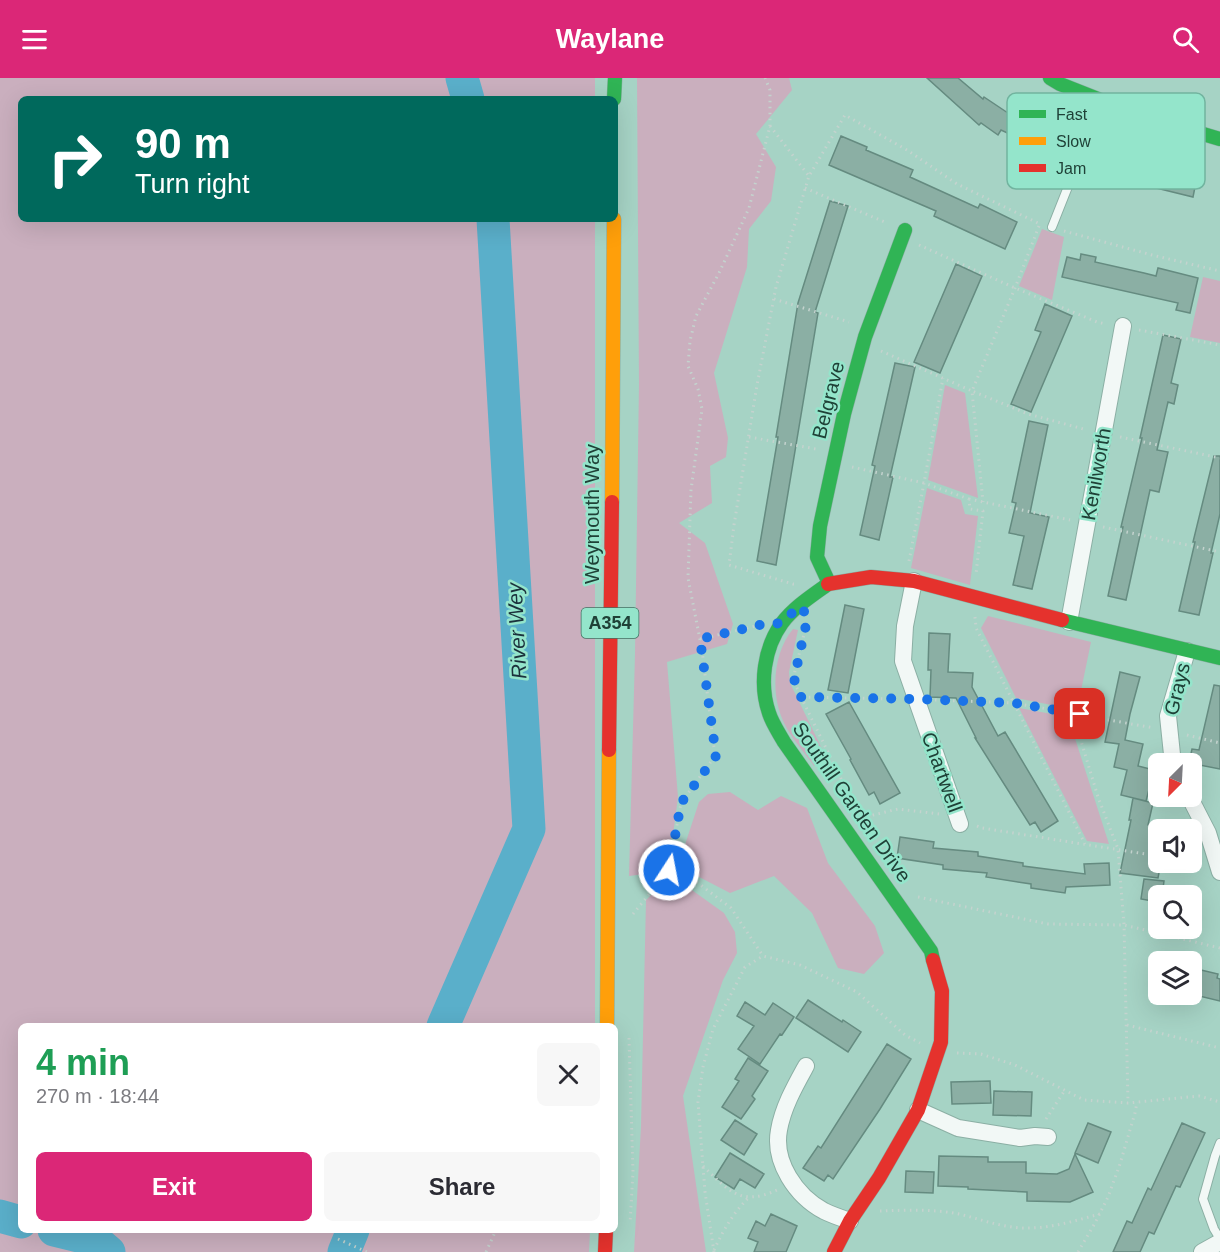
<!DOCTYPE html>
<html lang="en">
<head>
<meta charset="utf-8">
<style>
  :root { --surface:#fff; --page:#f7f7f7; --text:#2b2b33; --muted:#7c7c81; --accent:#db2777 }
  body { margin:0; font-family:Helvetica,sans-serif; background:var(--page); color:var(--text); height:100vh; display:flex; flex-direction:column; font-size:22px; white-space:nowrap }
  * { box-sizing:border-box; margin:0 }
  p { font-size:20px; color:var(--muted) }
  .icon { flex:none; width:33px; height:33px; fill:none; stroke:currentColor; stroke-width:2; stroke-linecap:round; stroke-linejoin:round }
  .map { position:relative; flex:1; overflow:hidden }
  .sheet { position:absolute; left:18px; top:945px; width:600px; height:210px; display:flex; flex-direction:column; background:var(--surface); border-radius:9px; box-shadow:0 6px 24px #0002 }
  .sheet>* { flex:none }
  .guide { position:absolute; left:18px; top:18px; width:600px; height:126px; border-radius:9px; box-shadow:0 6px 24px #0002; background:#00695c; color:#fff; overflow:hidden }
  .needle { width:39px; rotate:204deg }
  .buttons { position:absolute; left:1148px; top:675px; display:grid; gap:12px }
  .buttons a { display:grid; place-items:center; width:54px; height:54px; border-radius:9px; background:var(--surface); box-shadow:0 6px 24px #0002; font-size:30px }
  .pin { position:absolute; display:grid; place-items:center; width:51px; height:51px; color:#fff; margin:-26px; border-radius:12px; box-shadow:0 3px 9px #0006 }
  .me { position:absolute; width:66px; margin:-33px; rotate:11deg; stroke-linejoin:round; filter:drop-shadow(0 0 4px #0008) }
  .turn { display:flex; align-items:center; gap:21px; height:126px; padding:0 18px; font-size:27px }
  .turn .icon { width:78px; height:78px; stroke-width:2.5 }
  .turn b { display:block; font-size:42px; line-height:51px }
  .round { display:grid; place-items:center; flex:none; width:63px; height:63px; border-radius:9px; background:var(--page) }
  .summary { display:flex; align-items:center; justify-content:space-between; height:102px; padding:0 18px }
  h1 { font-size:36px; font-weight:700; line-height:45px; color:#1e9e55 }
  .button { display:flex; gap:12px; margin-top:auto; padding:12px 18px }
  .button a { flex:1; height:69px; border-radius:9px; background:var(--accent); color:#fff; font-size:24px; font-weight:700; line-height:69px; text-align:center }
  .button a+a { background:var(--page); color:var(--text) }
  header { display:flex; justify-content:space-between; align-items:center; height:78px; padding:0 18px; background:var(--accent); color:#fff; font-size:27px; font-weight:700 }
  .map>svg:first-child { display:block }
  .green { fill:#caafbe }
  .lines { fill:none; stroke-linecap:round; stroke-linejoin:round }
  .river { stroke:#5aafca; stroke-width:33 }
  .building { fill:#8bafa4; stroke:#658b80; stroke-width:1.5 }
  .lane-casing { stroke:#8bafa4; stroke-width:10 }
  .street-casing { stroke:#8bafa4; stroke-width:18 }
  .fast-casing { stroke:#8bafa4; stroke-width:15 }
  .slow-casing { stroke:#8bafa4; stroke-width:15 }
  .jam-casing { stroke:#8bafa4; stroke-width:15 }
  .path { stroke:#c4d3ce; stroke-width:3; stroke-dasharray:1.5 4.5; stroke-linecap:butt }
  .lane { stroke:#f2f8f6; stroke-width:8 }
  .street { stroke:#f2f8f6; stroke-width:16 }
  .fast { stroke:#30b455; stroke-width:14 }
  .slow { stroke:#ff9f0a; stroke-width:14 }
  .jam { stroke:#e5322d; stroke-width:14 }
  .route { stroke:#1a73e8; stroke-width:10; stroke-dasharray:0 18 }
  .labels { text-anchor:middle; stroke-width:5; stroke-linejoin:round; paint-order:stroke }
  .shield { fill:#94e5cb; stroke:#427263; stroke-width:1.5 }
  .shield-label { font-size:18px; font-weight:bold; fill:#1f4137 }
  .street-label { font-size:20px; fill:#1f4137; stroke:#94e5cb }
  .water-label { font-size:21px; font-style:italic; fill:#1b313c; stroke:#94e5cb }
  .key { fill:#94e5cb; stroke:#71b49f; stroke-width:1.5 }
  .key-label { font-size:16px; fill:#1f4137 }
</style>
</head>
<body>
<header><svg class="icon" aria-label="menu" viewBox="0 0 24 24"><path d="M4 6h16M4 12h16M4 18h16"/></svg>Waylane<svg class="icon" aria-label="search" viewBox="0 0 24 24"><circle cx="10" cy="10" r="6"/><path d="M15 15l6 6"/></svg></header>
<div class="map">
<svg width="1220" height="1174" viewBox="0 0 1220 1174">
  <rect width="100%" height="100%" fill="#a6d3c5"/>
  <!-- green -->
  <path class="green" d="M0 0H595V21H21V141H595V948H21V1152H590L589 1174H0Z
    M637 0H789L792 12 756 56 776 89 771 123 749 151 747 189 714 295 728 360 726 379 710 388 712 425 679 445 705 465 733 546 727 566 667 584 678 719 673 757 660 783 645 796 629 798 635 576 639 306Z
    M1042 151 1064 159 1052 222 1019 208Z
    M1203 199 1220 203V265L1190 259Z
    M945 307 965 315 978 420 928 402Z
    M927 410 961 422 965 436 978 438 970 507 911 490Z
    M988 538 1091 564 1077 632 1016 620 981 550Z
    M793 551 798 552 789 594 790 605 827 681 814 688C804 674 791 660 784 645 770 616 773 575 793 551Z
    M1019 630 1074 640 1072 651 1109 766 1087 763Z
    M730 714 758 732 781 718 807 730 828 785 875 848 884 875 864 896 838 890 812 835 774 798 730 815 678 788 699 724 708 716Z
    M674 807 689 810 724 835 735 854 737 875 723 902 683 1018 706 1174H634L641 1048 646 822 655 813Z"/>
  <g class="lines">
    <!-- river -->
    <path class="river" d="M462 0 468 21
      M443 948 529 751 493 141
      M0 1138 21 1144
      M54 1152 95 1162 109 1174
      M344 1174 353 1152"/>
  </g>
  <!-- building -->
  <path class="building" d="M927 0H958L983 21 984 19 1014 39 1017 34 1056 53 1046 73 1001 52 998 57 981 45 979 47Z
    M841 58 867 69 866 72 913 92 910 99 978 130 980 126 1017 144 1005 171 934 138 936 133 829 87Z
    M1119 78 1164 91 1197 99 1193 119 1144 107 1113 99Z
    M830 123 848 128 815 234 818 235 776 487 757 483 778 359H776L798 225Z
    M1081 176 1096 179 1095 184 1144 195 1156 198 1158 190 1198 200 1190 235 1176 232 1178 225 1062 199 1067 179 1080 182Z
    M956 186 982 198 940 295 914 284Z
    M1045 226 1072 238 1031 334 1011 326 1041 254 1035 252Z
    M1163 257 1181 261 1171 305 1178 307 1174 326 1168 324 1157 372 1168 374 1159 414 1150 412 1126 522 1108 518 1123 449H1121L1142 360H1140Z
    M895 285 915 289 890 399H893L879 462 860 457 875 388 872 387Z
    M1029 343 1048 347 1030 435 1049 439 1032 511 1013 507 1024 458 1009 455 1016 425 1012 424Z
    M1214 378H1220V436L1211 475H1213L1199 537 1179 533 1195 464H1193Z
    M845 527 864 531 848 615 828 612Z
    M929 555 950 556 948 594 973 595 972 609 998 658 1005 654 1058 743 1041 754 1035 744 1030 747 975 660H976L956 620 930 619 931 592H928Z
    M1120 594 1140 599 1130 636 1125 662 1143 666 1138 688 1154 692 1146 723 1121 717 1127 692 1114 689 1119 666 1105 664Z
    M1214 607 1220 608V691L1189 685 1192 671 1199 672Z
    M849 624 900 715 880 726 874 714 869 717 850 682 851 681 826 636Z
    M1133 720 1153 725 1148 747 1159 750 1153 779H1158V784H1161L1158 800 1120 795 1131 742H1129Z
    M900 759 934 764 933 770 978 774V778L1023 785V788L1085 796 1084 786 1109 785 1110 807 1066 809 1065 815 1031 810V806L986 799 987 795 943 791V787L897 780Z
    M1144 801 1164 803 1162 818H1158V824L1141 821Z
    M1201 892 1218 896 1217 900 1220 901V923L1195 917Z
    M808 922 842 944 843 942 861 954 848 974 796 940Z
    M745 924 765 937 773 925 794 939 782 957 780 956 760 986 738 971 754 948 737 938Z
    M887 966 911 981 880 1031 833 1101 828 1097 824 1103 803 1090 818 1068 821 1070Z
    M748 980 768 993 752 1018 755 1021 741 1041 722 1029 739 1003 735 1001Z
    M990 1003 991 1025 952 1026 951 1004Z
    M994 1013 1032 1014 1031 1038 993 1037Z
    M735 1042 757 1056 744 1077 721 1062Z
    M1088 1045 1111 1054 1098 1085 1075 1075Z
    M1182 1045 1205 1055 1180 1109 1176 1108 1154 1156 1149 1154 1140 1174H1113L1127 1143 1132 1145 1148 1110 1151 1112Z
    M730 1075 764 1096 755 1110 740 1101 734 1111 715 1099Z
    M1075 1076 1093 1114 1070 1124 1027 1123V1114L968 1111V1109L938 1108 939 1078 988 1079V1084H1026V1095L1057 1096 1069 1091Z
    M906 1093 934 1094 933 1115 905 1114Z
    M771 1136 797 1148 786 1174H754L758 1164 748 1160 756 1143 765 1148Z"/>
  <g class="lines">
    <defs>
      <path id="lane" d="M1052 149 1102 23
        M1220 1065 1215 1078 1203 1121 1214 1151 1220 1161"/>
      <path id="street" d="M914 503 905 548 903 583 960 746
        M1069 544 1123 248
        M1173 686 1168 638 1187 573
        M1189 718 1208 755 1220 794
        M806 988C795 1008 783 1029 779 1052 773 1084 796 1118 824 1133 832 1137 841 1140 850 1143
        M918 1032 958 1050 1020 1060 1035 1058 1048 1059
        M1202 1174 1220 1164"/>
      <path id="fast" d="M1050 0 1060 6 1136 36 1220 61
        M614 21 615 0
        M829 505 817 479 820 448 844 336 865 259 905 152
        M828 506C813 517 794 529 782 545 764 570 759 606 769 635 772 645 779 655 784 664L931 873 933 882
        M1062 542 1220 580"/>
      <path id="slow" d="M612 424 614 141
        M607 948 609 672"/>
      <path id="jam" d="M828 506 871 499 914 503 1062 542
        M609 672 612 424
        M605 1174 606 1152
        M834 1174 850 1143 879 1100 918 1032 941 964 942 913 933 882"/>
    </defs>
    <!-- lane casing -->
    <use href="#lane" class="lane-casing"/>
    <!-- street casing -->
    <use href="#street" class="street-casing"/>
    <!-- fast casing -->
    <use href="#fast" class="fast-casing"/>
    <!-- slow casing -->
    <use href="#slow" class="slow-casing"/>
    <!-- jam casing -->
    <use href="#jam" class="jam-casing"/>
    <!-- path -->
    <path class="path" d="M770 48 809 98
      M805 110 887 145
      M1039 148 1015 210 972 313 1028 336 1087 352
      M1064 153 1152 177 1220 193
      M919 167 1015 210 1097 244 1106 246
      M774 221 849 244
      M1139 252 1220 267
      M881 273 972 313 983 424
      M749 359 816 371
      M1120 359 1220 380
      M852 389 924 405 943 300
      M969 421 1070 442
      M1103 449 1220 474
      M909 483 924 405 969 421 970 431 983 433 976 496
      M794 506H793L729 487 734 447 757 307 776 209 809 98 845 37 907 72 957 106 1040 146
      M975 539 976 550 1085 766
      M805 552 793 601 801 619 898 621
      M700 561 756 548
      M1084 612 1079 636V656L1098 719 1118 771 1124 847 1128 1025
      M801 619 851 721
      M935 622 1014 625 1154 650
      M1187 657 1220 665
      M861 740 898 731 939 736
      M977 748 982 750 1158 778
      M669 792 698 805 731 830 763 878
      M918 819 1048 846 1124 847 1220 870
      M633 836 669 792 681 725 715 678 702 572 688 500 691 412 702 331 698 311 688 288 690 263 696 238 720 193 749 130 770 48V12L765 0
      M1127 947 1220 970
      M629 960 633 1094 630 1145
      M957 975 981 976 1015 987 1084 1022 1128 1025 1199 1018 1220 1024
      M1046 1041 1065 1012
      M703 1088C728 1112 740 1129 777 1112
      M880 1133C906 1132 934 1131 959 1136 980 1141 1000 1149 1022 1150 1049 1151 1074 1143 1100 1136
      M338 1161 367 1174
      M714 1172C725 1149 732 1137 749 1119
      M486 1174 496 1152
      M714 1174 705 1114 698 1024 703 989 713 951 745 889 763 878 800 887 857 914 905 957 920 965
      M1078 1174 1095 1145 1108 1119 1120 1086 1135 1035 1137 1024"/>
    <!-- lane -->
    <use href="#lane" class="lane"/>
    <!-- street -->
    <use href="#street" class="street"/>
    <!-- fast -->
    <use href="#fast" class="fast"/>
    <!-- slow -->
    <use href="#slow" class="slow"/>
    <!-- jam -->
    <use href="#jam" class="jam"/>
  </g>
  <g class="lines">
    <!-- route -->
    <path class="route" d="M669 792 681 725 716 678 700 561 760 547 782 545 799 528 808 538 794 601 801 619 916 621 1014 625 1080 636"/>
  </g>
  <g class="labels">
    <!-- shield labels -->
    <rect class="shield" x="581.5" y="530" width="57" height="30" rx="4.5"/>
    <g class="shield-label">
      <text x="610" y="551">A354</text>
    </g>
    <!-- street labels -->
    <g class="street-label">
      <text transform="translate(828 322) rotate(-76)" y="7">Belgrave</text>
      <text transform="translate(1096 396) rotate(-80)" y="7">Kenilworth</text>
      <text transform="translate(592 436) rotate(-90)" y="7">Weymouth Way</text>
      <text transform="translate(1177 611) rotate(-76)" y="7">Grays</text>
      <text transform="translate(942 694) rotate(70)" y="7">Chartwell</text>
      <text transform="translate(852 724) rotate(55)" y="7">Southill Garden Drive</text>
    </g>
    <!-- water labels -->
    <g class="water-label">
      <text transform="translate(517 553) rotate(-93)" y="7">River Wey</text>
    </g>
  </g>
  <!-- legend -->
  <rect x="1007" y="15" width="198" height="96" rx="9" class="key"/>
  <rect x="1019" y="32" width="27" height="8" fill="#30b455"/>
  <rect x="1019" y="59" width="27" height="8" fill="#ff9f0a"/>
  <rect x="1019" y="86" width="27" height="8" fill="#e5322d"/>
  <g class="key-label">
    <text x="1056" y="42">Fast</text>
    <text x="1056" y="69">Slow</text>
    <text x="1056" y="96">Jam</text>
  </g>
</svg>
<div class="buttons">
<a><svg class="needle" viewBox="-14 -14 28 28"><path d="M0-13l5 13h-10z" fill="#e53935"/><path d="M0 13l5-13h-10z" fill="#7c7c81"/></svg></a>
<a><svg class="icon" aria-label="sound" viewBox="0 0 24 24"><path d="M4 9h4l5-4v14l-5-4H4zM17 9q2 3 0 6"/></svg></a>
<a><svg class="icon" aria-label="search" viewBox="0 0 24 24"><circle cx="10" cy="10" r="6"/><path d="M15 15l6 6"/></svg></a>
<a><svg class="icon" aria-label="layers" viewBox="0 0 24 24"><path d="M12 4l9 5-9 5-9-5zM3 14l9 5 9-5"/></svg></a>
</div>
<div class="pin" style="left:1080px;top:636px;background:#d93025"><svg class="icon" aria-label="arrive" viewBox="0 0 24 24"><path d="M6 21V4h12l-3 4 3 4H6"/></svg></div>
<svg class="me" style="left:669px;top:792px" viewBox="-20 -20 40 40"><circle r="17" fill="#1a73e8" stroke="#fff" stroke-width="3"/><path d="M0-11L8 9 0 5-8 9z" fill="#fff"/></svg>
<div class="guide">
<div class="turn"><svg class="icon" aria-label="right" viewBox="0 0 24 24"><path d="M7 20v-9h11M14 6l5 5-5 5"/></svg><div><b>90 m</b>Turn right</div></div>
</div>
<section class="sheet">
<div class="summary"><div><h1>4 min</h1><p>270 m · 18:44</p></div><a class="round"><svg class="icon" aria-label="close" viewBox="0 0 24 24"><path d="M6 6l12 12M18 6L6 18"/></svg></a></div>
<div class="button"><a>Exit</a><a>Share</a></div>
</section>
</div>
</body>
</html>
